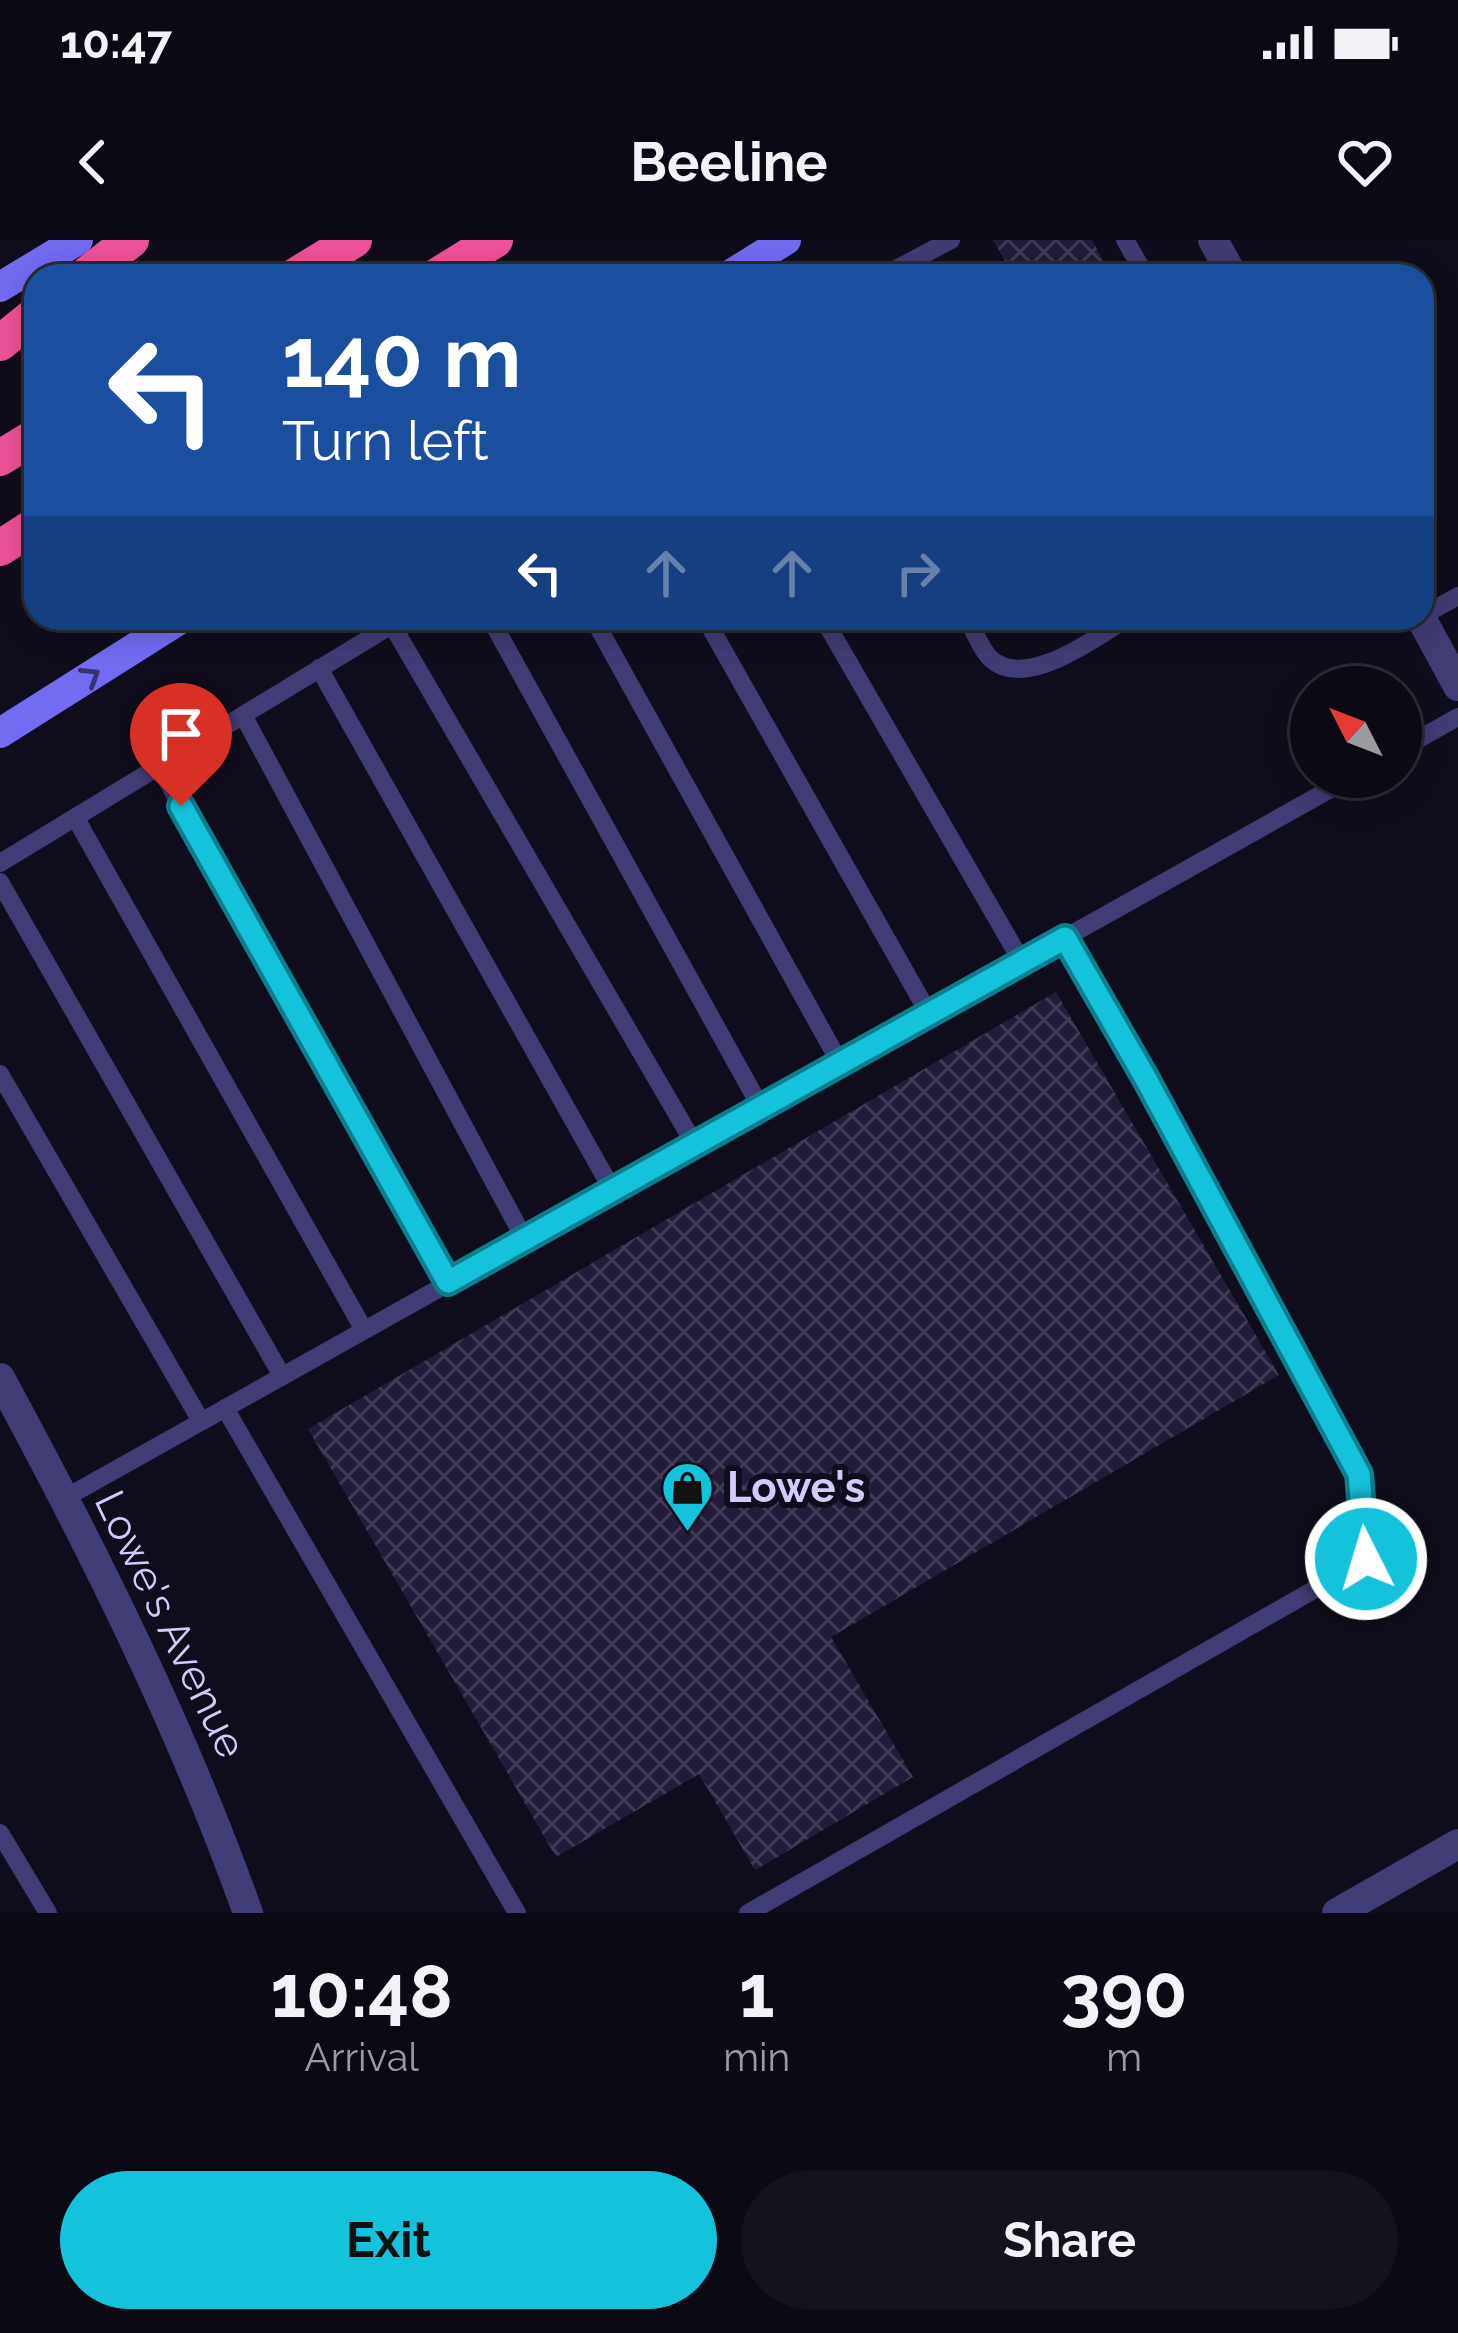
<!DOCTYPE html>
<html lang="en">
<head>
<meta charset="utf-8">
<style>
  :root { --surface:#0b0a14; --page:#14131d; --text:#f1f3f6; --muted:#9a9aa0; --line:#2b2b34; --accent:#15c2dc }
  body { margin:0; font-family:Raleway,sans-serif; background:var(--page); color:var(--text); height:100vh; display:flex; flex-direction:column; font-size:45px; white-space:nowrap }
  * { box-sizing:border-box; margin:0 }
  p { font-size:39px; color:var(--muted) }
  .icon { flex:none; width:66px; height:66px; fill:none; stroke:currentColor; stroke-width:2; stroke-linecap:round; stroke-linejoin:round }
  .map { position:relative; height:1673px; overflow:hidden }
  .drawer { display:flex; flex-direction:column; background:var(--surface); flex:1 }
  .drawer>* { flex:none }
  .banner { position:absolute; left:24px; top:24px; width:1410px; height:366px; border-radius:36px; box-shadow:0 6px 30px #0003,0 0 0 3px var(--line); background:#1a4fa0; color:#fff; overflow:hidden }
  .needle { width:78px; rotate:312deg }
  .fabs { position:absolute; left:1290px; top:426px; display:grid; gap:24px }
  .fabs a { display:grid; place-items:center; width:132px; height:132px; border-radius:50%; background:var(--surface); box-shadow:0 6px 30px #0003,0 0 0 3px var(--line); font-size:60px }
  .pin { position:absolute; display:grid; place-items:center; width:102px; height:102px; color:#fff; margin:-123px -51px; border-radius:50% 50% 50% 0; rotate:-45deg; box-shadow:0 0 12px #0007 }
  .pin .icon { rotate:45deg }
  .me { position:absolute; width:132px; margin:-66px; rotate:355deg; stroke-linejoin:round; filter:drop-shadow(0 0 9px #0008) }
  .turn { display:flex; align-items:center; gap:42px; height:252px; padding:0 60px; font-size:54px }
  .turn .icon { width:156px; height:156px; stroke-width:2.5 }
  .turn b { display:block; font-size:84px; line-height:102px }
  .lanes { display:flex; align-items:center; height:114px; padding:0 60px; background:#0003; justify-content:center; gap:60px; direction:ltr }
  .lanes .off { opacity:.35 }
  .eta { display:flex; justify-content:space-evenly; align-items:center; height:204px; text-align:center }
  .eta b { font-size:72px; font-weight:700; line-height:84px }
  .action { display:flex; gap:24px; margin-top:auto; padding:24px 60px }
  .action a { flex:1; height:138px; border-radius:72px; background:var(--accent); color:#111; font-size:48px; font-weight:700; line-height:138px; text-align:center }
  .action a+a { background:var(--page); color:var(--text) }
  .status { display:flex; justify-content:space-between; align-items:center; height:84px; padding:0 60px; background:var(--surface); direction:ltr }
  .status svg { height:33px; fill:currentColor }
  header { display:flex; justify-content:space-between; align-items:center; height:156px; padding:0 60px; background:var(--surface); font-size:54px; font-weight:700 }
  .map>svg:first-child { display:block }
  .building { fill:url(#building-cross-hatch) }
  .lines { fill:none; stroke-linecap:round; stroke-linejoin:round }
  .service { stroke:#403c75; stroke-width:18 }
  .minor { stroke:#403c75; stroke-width:30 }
  .tertiary { stroke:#403c75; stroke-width:30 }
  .secondary { stroke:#736bf1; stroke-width:30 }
  .motorway { stroke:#ee5298; stroke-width:36 }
  .oneway { stroke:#373371 }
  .route-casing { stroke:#0e7e8f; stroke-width:30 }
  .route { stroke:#15c2dc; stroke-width:21 }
  .labels { text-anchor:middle; stroke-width:12; stroke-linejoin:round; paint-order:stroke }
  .poi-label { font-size:42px; font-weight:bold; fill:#d2cbfa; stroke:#0f0d1b; text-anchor:start }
  .street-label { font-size:42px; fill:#d2cbfa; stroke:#0f0d1b }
</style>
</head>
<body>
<div class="status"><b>10:47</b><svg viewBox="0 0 49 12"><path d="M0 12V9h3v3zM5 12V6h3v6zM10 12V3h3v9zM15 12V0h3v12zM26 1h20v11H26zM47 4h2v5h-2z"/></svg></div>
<header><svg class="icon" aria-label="back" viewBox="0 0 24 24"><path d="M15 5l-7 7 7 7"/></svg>Beeline<svg class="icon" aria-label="heart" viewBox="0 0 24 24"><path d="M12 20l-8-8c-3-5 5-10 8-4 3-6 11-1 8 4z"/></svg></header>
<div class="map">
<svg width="1458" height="1673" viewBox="0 0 1458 1673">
  <defs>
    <pattern id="building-cross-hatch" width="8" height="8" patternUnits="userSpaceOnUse" patternTransform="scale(3)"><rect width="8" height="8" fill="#221b3a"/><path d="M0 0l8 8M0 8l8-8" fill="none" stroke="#413b57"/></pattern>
  </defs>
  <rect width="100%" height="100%" fill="#0f0d1b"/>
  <!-- building -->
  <path class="building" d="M993 0H1092L1112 36H1014Z
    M1056 752 1279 1135 831 1397 913 1537 755 1630 699 1534 556 1617 308 1189Z"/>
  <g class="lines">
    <!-- service -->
    <path class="service" d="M1125 0 1146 36
      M883 36 951 0
      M1422 376 1458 356
      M388 378 695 905
      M490 378 761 868
      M593 378 840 823
      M705 378 929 774
      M823 378 1022 722
      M967 378C974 390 981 410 991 419 1026 451 1096 397 1128 378
      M319 428 613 951
      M243 475 525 1000
      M1401 509 1458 477
      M159 526 449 1043
      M75 577 364 1090
      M0 623 403 378
      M0 642 282 1136
      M0 834 201 1181
      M225 1168 517 1673
      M65 1258 1352 537
      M0 1593 48 1673
      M748 1673 1366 1320 1359 1234 1146 839 1065 698"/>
    <!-- minor -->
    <path class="minor" d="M1213 0 1233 36
      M1421 378 1458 446
      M1337 1673 1458 1604"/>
    <!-- tertiary -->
    <path class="tertiary" d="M0 1138C94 1311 182 1488 248 1673"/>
    <!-- secondary -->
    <path class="secondary" d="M728 36 786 0
      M0 47 78 0
      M0 493 182 378"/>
    <!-- motorway -->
    <path class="motorway" d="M85 36 131 0
      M295 36 354 0
      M437 36 495 0
      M0 103 36 74
      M0 218 36 196
      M0 308 36 285"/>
  </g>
  <!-- one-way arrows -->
  <defs><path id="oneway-chevron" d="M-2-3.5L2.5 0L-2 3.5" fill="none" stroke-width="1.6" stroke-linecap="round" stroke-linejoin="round" transform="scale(3)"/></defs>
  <use class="oneway" href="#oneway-chevron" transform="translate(91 436) rotate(-32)"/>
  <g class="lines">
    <defs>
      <path id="route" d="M181 566 448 1042 1065 698 1146 839 1359 1234 1366 1319"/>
    </defs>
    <!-- route casing -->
    <use href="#route" class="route-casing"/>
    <!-- route -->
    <use href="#route" class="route"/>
  </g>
  <!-- icons -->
  <defs>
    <symbol id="shop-pin" viewBox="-11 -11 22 30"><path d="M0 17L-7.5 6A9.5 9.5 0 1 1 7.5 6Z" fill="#15c2dc" stroke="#0f0d1b"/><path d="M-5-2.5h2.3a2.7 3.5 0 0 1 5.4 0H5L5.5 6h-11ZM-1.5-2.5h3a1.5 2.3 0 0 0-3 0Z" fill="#111"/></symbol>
  </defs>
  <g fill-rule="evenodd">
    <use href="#shop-pin" x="658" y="1218" width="59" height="81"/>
  </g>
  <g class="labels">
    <!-- poi labels -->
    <g class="poi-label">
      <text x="727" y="1262">Lowe's</text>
    </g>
    <!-- street labels -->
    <g class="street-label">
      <text transform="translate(171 1384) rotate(64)" y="15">Lowe's Avenue</text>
    </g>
  </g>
</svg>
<div class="fabs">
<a><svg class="needle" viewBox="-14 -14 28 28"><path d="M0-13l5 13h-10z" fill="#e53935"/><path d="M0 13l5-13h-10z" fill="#9a9aa0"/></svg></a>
</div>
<div class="pin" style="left:181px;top:566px;background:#d93025"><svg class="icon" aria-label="arrive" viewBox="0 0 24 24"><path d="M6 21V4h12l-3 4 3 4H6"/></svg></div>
<svg class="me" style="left:1366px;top:1319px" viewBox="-20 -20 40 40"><circle r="17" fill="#15c2dc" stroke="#fff" stroke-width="3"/><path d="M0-11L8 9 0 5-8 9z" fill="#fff"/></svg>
<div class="banner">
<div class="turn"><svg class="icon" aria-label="left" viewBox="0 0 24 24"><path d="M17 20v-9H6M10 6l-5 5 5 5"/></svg><div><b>140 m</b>Turn left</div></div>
<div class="lanes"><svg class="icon" aria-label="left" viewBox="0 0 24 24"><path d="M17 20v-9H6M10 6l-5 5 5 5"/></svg><svg class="icon off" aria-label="ahead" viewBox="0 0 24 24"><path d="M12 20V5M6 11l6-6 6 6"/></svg><svg class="icon off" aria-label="ahead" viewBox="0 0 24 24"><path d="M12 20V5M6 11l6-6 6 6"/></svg><svg class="icon off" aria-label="right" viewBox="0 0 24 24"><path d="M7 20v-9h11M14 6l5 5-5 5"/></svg></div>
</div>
</div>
<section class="drawer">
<div class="eta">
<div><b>10:48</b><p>Arrival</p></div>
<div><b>1</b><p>min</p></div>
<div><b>390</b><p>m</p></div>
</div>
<div class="action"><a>Exit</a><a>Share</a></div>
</section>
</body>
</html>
